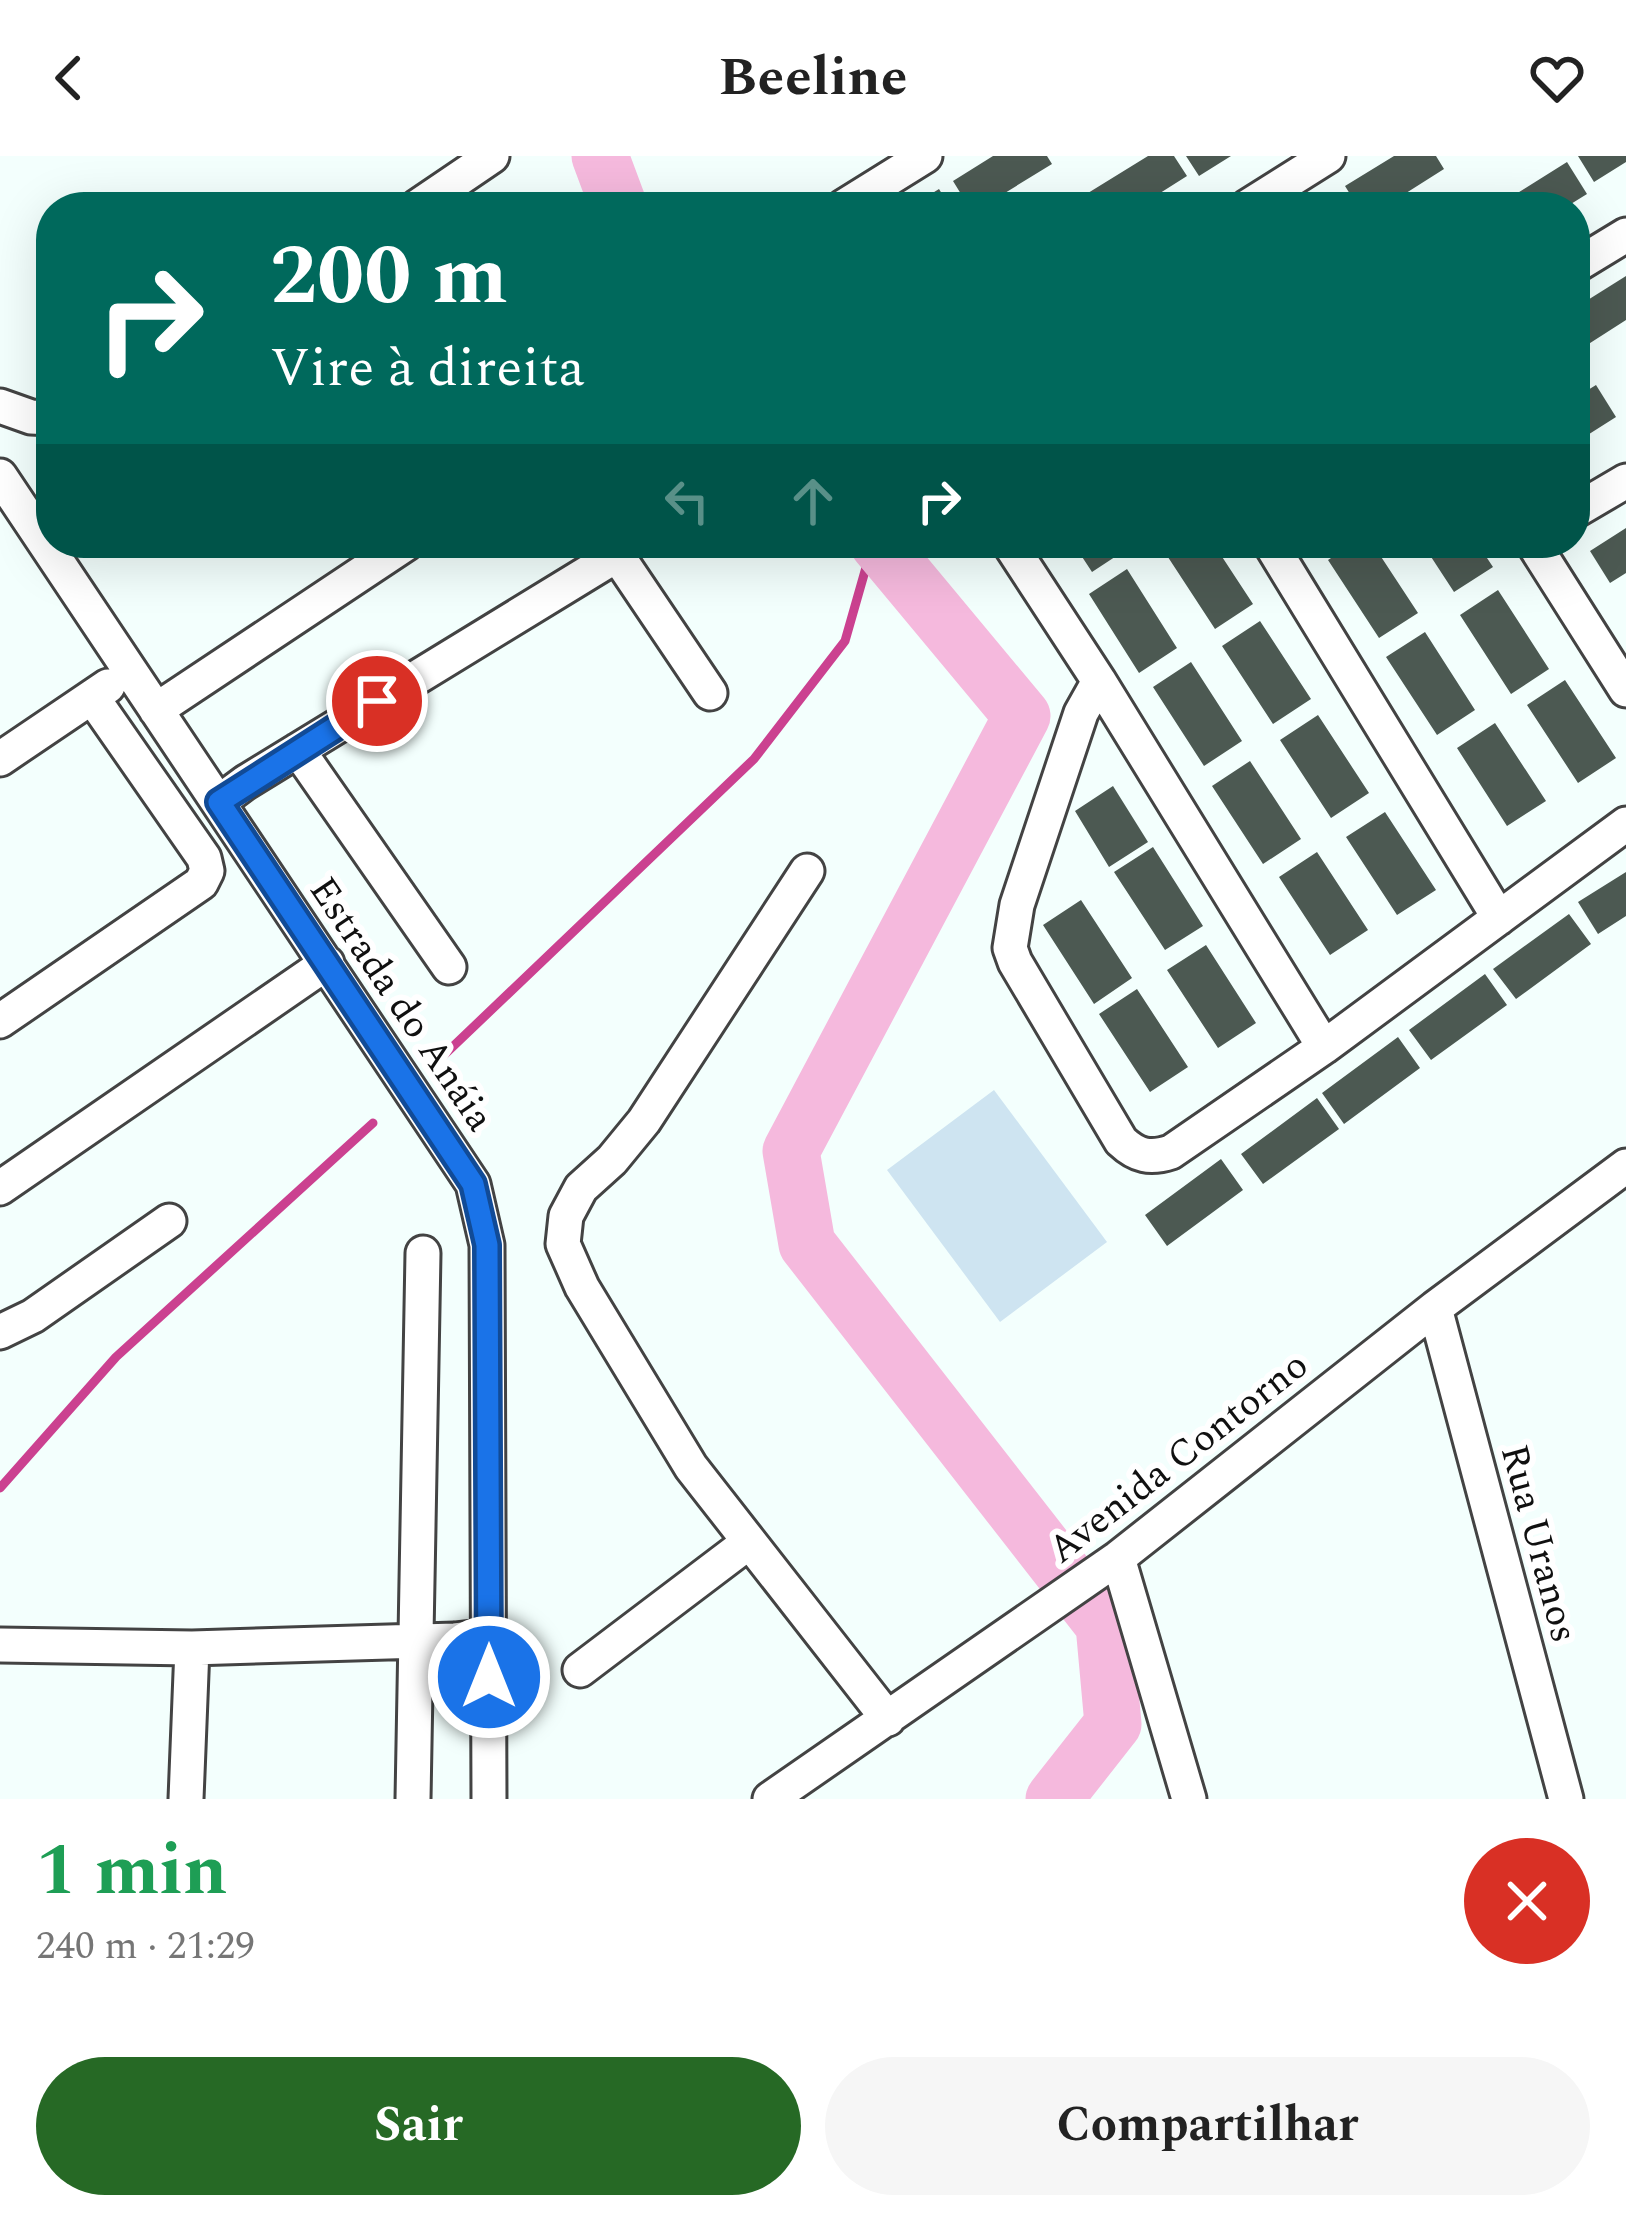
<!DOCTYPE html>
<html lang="pt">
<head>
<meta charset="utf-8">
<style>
  :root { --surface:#fff; --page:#f6f6f6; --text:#222; --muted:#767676; --accent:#266925 }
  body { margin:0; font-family:Spectral,serif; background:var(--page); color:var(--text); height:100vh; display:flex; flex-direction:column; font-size:45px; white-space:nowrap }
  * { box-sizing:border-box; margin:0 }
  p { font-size:39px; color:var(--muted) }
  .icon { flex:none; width:66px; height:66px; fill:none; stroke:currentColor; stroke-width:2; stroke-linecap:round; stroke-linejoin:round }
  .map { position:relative; height:1643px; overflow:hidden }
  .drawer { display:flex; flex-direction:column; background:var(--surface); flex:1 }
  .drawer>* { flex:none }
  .top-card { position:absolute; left:36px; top:36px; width:1554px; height:366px; border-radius:48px; box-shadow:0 12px 48px #0002; background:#00695c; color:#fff; overflow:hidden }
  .pin { position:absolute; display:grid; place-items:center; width:102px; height:102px; color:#fff; margin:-51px; border:6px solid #fff; border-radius:50%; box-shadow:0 3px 12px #0007 }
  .me { position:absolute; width:132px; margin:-66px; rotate:0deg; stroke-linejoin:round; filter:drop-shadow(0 0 9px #0008) }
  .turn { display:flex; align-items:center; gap:42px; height:252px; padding:0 36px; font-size:54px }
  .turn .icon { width:156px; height:156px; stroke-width:2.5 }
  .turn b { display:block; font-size:84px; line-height:102px }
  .lanes { display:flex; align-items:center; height:114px; padding:0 36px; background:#0003; justify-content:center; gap:60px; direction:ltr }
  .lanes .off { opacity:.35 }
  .round { display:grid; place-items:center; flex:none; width:126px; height:126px; border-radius:63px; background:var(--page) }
  .headline { display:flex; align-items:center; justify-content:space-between; height:204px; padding:0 36px }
  h1 { font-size:72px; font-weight:700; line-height:90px; color:#1e9e55 }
  .button { display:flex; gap:24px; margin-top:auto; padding:24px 36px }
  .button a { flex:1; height:138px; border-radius:72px; background:var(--accent); color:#fff; font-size:48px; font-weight:700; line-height:138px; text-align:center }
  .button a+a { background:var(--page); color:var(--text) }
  header { display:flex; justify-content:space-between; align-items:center; height:156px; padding:0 36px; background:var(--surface); font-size:54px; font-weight:700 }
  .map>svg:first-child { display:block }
  .pitch { fill:#cee4f1 }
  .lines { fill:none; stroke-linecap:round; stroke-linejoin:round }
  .stream { stroke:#cb4190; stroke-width:9 }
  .river { stroke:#f5b9dd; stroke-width:57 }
  .building { fill:#4c5952 }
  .minor-casing { stroke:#434343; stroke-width:39 }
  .minor { stroke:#fff; stroke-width:33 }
  .route-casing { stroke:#114b97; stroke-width:30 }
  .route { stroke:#1a73e8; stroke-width:21 }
  .labels { text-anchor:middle; stroke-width:12; stroke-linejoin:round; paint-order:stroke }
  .street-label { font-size:39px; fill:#101010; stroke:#fff }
</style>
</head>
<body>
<header><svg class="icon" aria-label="back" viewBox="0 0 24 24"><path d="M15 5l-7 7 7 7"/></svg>Beeline<svg class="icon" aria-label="heart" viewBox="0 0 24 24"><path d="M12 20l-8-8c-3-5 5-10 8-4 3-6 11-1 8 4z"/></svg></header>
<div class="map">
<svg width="1626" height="1643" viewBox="0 0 1626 1643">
  <rect width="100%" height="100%" fill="#f3fffd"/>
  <!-- pitch -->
  <path class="pitch" d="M994 934 1107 1086 1000 1166 887 1014Z"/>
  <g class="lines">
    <!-- stream -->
    <path class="stream" d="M443 900 754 603 845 485 873 387
      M0 1332 116 1201 373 967"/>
    <!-- river -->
    <path class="river" d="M600 0 619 51
      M878 387 1022 560 791 995 807 1088 1104 1469 1113 1568 1054 1643"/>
  </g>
  <!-- building -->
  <path class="building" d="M993 0H1047L1052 8 982 51H969L953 25Z
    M1148 0H1174L1187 20 1138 51H1097L1088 37Z
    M1186 0H1231L1199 20Z
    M1394 0H1436L1444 13 1384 51H1358L1345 30Z
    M1578 0H1626V6L1594 26Z
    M1567 6 1587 38 1566 51H1495Z
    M939 33 950 51H910Z
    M1626 120V164L1587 189 1575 169V152Z
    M1596 229 1616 261 1575 287V242Z
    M1626 372V417L1610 427 1590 395Z
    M1073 387H1127L1130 391 1092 416Z
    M1176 387H1213L1253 448 1215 473 1164 395Z
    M1354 387H1372L1418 457 1379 482 1328 404Z
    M1422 387H1477L1493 411 1454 436Z
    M1127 413 1177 492 1139 517 1089 438Z
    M1498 434 1549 513 1511 538 1460 459Z
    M1260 465 1311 543 1273 568 1222 490Z
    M1425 476 1475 554 1437 579 1386 501Z
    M1191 506 1242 585 1204 610 1153 531Z
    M1565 524 1616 602 1578 627 1527 549Z
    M1318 559 1369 637 1331 662 1280 584Z
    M1495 567 1546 645 1507 670 1457 592Z
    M1250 605 1301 683 1263 708 1212 630Z
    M1113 630 1148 686 1109 711 1075 655Z
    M1385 656 1436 734 1397 759 1346 681Z
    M1153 691 1203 770 1165 794 1114 716Z
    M1317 696 1368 774 1330 799 1279 721Z
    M1626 716V760L1598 778 1578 746Z
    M1081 744 1132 822 1094 848 1043 769Z
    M1569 758 1591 788 1516 843 1493 813Z
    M1206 789 1256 867 1218 892 1167 814Z
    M1485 818 1507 849 1431 904 1409 874Z
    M1137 833 1188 911 1150 936 1099 858Z
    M1398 881 1420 912 1344 968 1322 937Z
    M1317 942 1339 973 1263 1028 1241 998Z
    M1221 1003 1243 1034 1167 1090 1145 1059Z"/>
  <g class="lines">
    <defs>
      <path id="minor" d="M417 51 492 0
        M843 51 925 0
        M1247 51 1328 0
        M1575 110 1626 79
        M0 250 31 261 51 262
        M0 320 473 1028 487 1089 489 1643
        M1575 355 1626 325
        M1009 387 1099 525 1324 891
        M1270 387 1499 762
        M1533 387 1626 534
        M1099 525 1081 557 1017 749 1010 792 1015 806 1121 985C1137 1000 1150 1003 1171 996L1324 891 1626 668
        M156 554 407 387
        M298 594 449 811
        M0 603 108 530
        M219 646 246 626 617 399 710 537
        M807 715 644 965 612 1004 581 1032 566 1060 563 1088 582 1131 691 1311 888 1563
        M0 865 201 727 207 715 204 702 92 541
        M0 1032 327 807
        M1435 1152 1566 1643
        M0 1176 33 1160 169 1065
        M1118 1402 1189 1643
        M0 1489 192 1492 455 1484 489 1480
        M580 1514 749 1386
        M186 1643 192 1492
        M413 1643 423 1097
        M770 1643 1118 1402 1435 1152 1626 1010"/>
    </defs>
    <!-- minor casing -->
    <use href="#minor" class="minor-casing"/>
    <!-- minor -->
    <use href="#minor" class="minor"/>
  </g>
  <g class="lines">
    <defs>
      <path id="route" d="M377 545 219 646 473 1028 487 1089 489 1521"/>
    </defs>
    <!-- route casing -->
    <use href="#route" class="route-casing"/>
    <!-- route -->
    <use href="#route" class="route"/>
  </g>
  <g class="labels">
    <!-- street labels -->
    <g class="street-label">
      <text transform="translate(403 847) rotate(56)" y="14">Estrada do Anáia</text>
      <text transform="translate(1177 1300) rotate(-38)" y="14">Avenida Contorno</text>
      <text transform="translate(1541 1387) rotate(75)" y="14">Rua Uranos</text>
    </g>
  </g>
</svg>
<div class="pin" style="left:377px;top:545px;background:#d93025"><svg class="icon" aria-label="arrive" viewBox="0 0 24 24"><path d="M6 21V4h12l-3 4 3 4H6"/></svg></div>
<svg class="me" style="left:489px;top:1521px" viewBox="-20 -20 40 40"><circle r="17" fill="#1a73e8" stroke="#fff" stroke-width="3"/><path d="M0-11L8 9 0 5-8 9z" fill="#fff"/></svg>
<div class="top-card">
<div class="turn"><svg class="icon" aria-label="right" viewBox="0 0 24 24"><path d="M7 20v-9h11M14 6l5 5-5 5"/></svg><div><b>200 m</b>Vire à direita</div></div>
<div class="lanes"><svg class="icon off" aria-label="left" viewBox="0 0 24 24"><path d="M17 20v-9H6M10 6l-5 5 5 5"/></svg><svg class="icon off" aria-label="ahead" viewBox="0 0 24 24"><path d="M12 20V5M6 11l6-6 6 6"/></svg><svg class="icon" aria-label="right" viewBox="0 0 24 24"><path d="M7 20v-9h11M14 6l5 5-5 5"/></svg></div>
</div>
</div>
<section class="drawer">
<div class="headline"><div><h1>1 min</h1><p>240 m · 21:29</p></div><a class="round" style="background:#d93025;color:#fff"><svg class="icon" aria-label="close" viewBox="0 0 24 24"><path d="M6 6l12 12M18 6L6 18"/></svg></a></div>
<div class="button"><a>Sair</a><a>Compartilhar</a></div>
</section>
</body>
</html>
